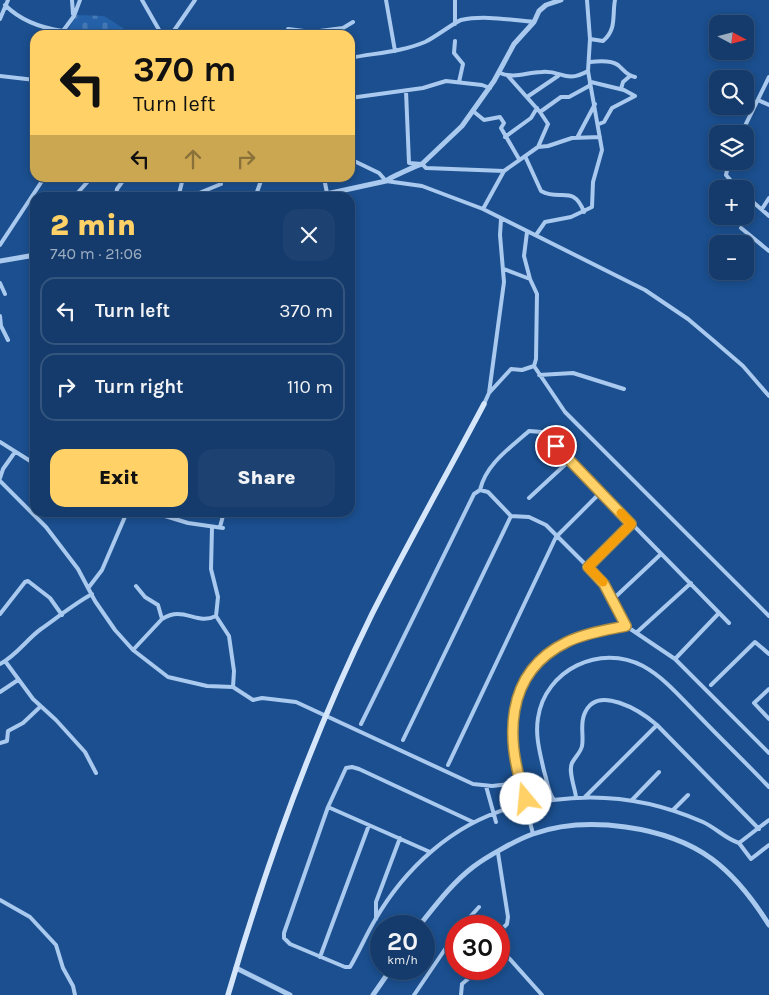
<!DOCTYPE html>
<html lang="en">
<head>
<meta charset="utf-8">
<style>
  :root { --surface:#143b6b; --page:#1d4271; --text:#f1f3f6; --muted:#9dadc1; --line:#33557e; --accent:#ffd166 }
  body { margin:0; font-family:Karla,sans-serif; background:var(--page); color:var(--text); height:100vh; display:flex; flex-direction:column; font-size:19px; white-space:nowrap }
  * { box-sizing:border-box; margin:0 }
  p { font-size:16px; color:var(--muted) }
  .icon { flex:none; width:28px; height:28px; fill:none; stroke:currentColor; stroke-width:2; stroke-linecap:round; stroke-linejoin:round }
  .map { position:relative; flex:1; overflow:hidden }
  .side { position:absolute; left:30px; top:192px; width:325px; height:325px; display:flex; flex-direction:column; background:var(--surface); border-radius:15px; box-shadow:0 2px 8px #0003,0 0 0 1px var(--line) }
  .side>* { flex:none }
  .top-card { position:absolute; left:30px; top:30px; width:325px; height:152px; border-radius:15px; box-shadow:0 2px 8px #0003,0 0 0 1px var(--line); background:#ffd166; color:#111; overflow:hidden }
  .needle { width:32px; rotate:97deg }
  .fabs { position:absolute; left:709px; top:15px; display:grid; gap:10px }
  .fabs a { display:grid; place-items:center; width:45px; height:45px; border-radius:10px; background:var(--surface); box-shadow:0 2px 8px #0003,0 0 0 1px var(--line); font-size:25px }
  .speed { position:absolute; left:370px; top:915px; display:flex; gap:10px; font-size:25px; font-weight:700; text-align:center }
  .speed>* { display:grid; place-content:center; width:65px; height:65px; border-radius:50%; background:var(--surface); box-shadow:0 2px 8px #0003,0 0 0 1px var(--line); line-height:1 }
  .speed small { font-size:12px; font-weight:400 }
  .speed .limit { border:8px solid #d22; background:#fff; color:#111 }
  .pin { position:absolute; display:grid; place-items:center; width:42px; height:42px; color:#fff; margin:-21px; border:2px solid #fff; border-radius:50%; box-shadow:0 1px 5px #0007 }
  .me { position:absolute; width:55px; margin:-28px; rotate:343deg; stroke-linejoin:round; filter:drop-shadow(0 0 4px #0008) }
  .turn { display:flex; align-items:center; gap:18px; height:105px; padding:0 20px; font-size:22px }
  .turn .icon { width:65px; height:65px; stroke-width:2.5 }
  .turn b { display:block; font-size:35px; line-height:42px }
  .lanes { display:flex; align-items:center; height:48px; padding:0 20px; background:#0003; justify-content:center; gap:25px; direction:ltr }
  .lanes .off { opacity:.35 }
  .round { display:grid; place-items:center; flex:none; width:52px; height:52px; border-radius:15px; background:var(--page) }
  .summary { display:flex; align-items:center; justify-content:space-between; height:85px; padding:0 20px }
  h1 { font-size:30px; font-weight:800; line-height:38px; color:var(--accent) }
  .cta { display:flex; gap:10px; margin-top:auto; padding:10px 20px }
  .cta a { flex:1; height:58px; border-radius:15px; background:var(--accent); color:#111; font-size:20px; font-weight:800; line-height:58px; text-align:center }
  .cta a+a { background:var(--page); color:var(--text) }
  ul { padding:0; list-style:none }
  li { display:flex; align-items:center; gap:15px; height:68px; margin:0 10px 8px; padding:0 10px; border:2px solid var(--line); border-radius:15px }
  li div { flex:1 }
  li b { display:block; font-size:19px }
  li em { font-style:normal }
  .map>svg:first-child { display:block }
  .cemetery { fill:url(#cemetery-stones) }
  .lines { fill:none; stroke-linecap:round; stroke-linejoin:round }
  .minor { stroke:#a9c9ee; stroke-width:4 }
  .tertiary { stroke:#a9c9ee; stroke-width:5 }
  .secondary { stroke:#d6e6fa; stroke-width:5.5 }
  .route-casing { stroke:#a68842; stroke-width:12 }
  .route { stroke:#ffd166; stroke-width:9 }
  .slow { stroke:#f59e0b; stroke-width:9 }
</style>
</head>
<body>
<div class="map">
<svg width="769" height="995" viewBox="0 0 769 995">
  <defs>
    <pattern id="cemetery-stones" width="16" height="16" patternUnits="userSpaceOnUse" patternTransform="scale(1.25)"><rect width="16" height="16" fill="#2461a8"/><path d="M2 7V4a2 2 0 0 1 4 0v3zM10 15v-3a2 2 0 0 1 4 0v3z" fill="#4579b5"/></pattern>
  </defs>
  <rect width="100%" height="100%" fill="#1b4f8f"/>
  <!-- cemetery -->
  <path class="cemetery" d="M77 15 104 16 123 28 122 35H65Z"/>
  <g class="lines">
    <!-- minor -->
    <path class="minor" d="M72 0 73 14
      M142 0 162 35
      M386 0 395 51
      M455 0V24
      M587 0 590 39
      M5 5C21 21 41 28 63 31
      M0 19 8 0
      M60 35 74 16 80 0
      M171 35 195 0
      M288 35V29L312 32 343 28 353 22
      M455 41 454 53 463 64 459 82
      M350 58C375 53 401 52 425 42 434 38 455 22 461 20 484 15 510 20 534 22
      M590 62C598 61 611 60 618 65 624 70 627 76 635 77
      M500 73C515 79 527 72 542 72 562 70 565 84 588 71
      M0 76 35 80
      M508 76 540 112 548 124
      M621 89 623 82 630 76
      M406 91 409 163 422 164 426 168 504 171
      M527 97 558 76
      M350 98 423 88 446 81 482 85 490 88
      M758 100 769 105
      M473 111 484 120 500 117 504 123 501 128 519 159
      M540 112 561 97H569L589 86 591 82 624 90 635 96 612 108 604 122 599 124
      M741 134 769 77
      M505 137 531 118 537 108
      M577 138 595 104
      M538 147 548 146 572 138 600 137
      M525 156 541 191C561 202 573 184 584 212
      M350 159 379 173 386 181 422 186 483 209 645 290 688 319 714 341 743 366 769 396
      M729 161 726 175 738 189
      M324 178 328 198
      M116 192 140 198
      M257 192 262 178
      M745 195 769 216
      M73 198 91 178
      M116 198 117 189 125 178
      M178 198 183 178
      M187 198 221 184
      M483 209 504 171 538 147 548 124
      M762 209 769 198
      M741 228 769 251
      M536 235 545 222 571 217 592 207 593 182 602 150 588 71 590 39 603 41C617 29 612 16 615 0
      M0 245 44 178
      M504 269 530 279
      M0 283 5 294
      M0 316 1 326 8 340
      M534 366 565 412 769 616
      M539 375 573 373 624 389
      M489 393 504 282 500 235 501 219
      M484 404 489 393 511 369 522 370 534 366 536 359 537 294 530 279 524 256 527 232
      M0 442 35 464
      M0 478 3 469 15 452
      M0 481 46 527 78 569 95 601 115 630 133 650 168 677 207 686 233 687
      M480 490 488 492 511 516 529 517 546 525 604 583 626 626 675 659 769 753
      M529 498 569 461
      M152 512 188 523 223 528
      M212 527 211 569 218 597 216 616 229 636 234 671 233 687 253 700 262 698 296 702 473 784 492 786 520 783 533 834
      M220 527 224 512
      M588 567 631 524
      M89 587 102 570 127 512
      M611 601 661 554
      M0 614 25 582 28 581 50 598 62 615
      M162 619C184 605 196 626 216 616
      M636 633 691 583
      M133 650 162 619 158 605 145 597 136 586
      M675 659 719 613
      M5 661 33 699 56 720 85 752 96 773
      M0 664C16 656 27 639 41 629 58 617 74 604 92 594
      M711 685 755 642 769 654
      M769 689 754 703 769 719
      M0 692 18 680
      M361 724 474 494 480 490C486 464 510 448 529 431L542 432 729 623
      M403 740 511 516
      M0 743 7 741 8 731 23 723 40 707
      M448 765 556 537 601 492
      M520 783C509 726 507 670 567 641 586 633 607 630 626 626
      M486 786 496 822
      M576 797C575 788 568 771 572 763 575 757 581 752 582 746 584 736 580 726 584 715 596 682 642 712 657 725L759 829
      M585 797 657 725
      M554 800C548 792 547 780 544 771 540 753 535 736 538 718 545 670 600 643 643 666 665 678 682 699 699 716 722 740 746 763 769 787
      M632 800 659 772
      M328 807 430 852
      M528 809C536 806 545 801 553 800 604 793 656 801 703 822 716 828 726 839 739 843L769 820
      M673 810 688 795
      M473 822 359 769 352 767 346 768 328 807 284 933V938L290 944 345 967H350C359 952 366 935 375 920 405 868 452 825 510 808
      M739 843 751 859 769 845
      M498 853 508 917 507 924 499 932
      M0 900 30 917 56 945 63 968 73 986 75 995
      M376 919V902L400 838
      M462 926 479 907
      M499 947 542 995
      M320 957 369 825
      M414 995 456 933
      M461 995 462 984 480 969"/>
    <!-- tertiary -->
    <path class="tertiary" d="M308 198 386 181C389 178 418 165 422 164L462 126 494 81 514 44 534 22 539 11 546 5 561 0
      M0 261 35 255
      M419 926C435 906 452 883 473 867 486 857 518 839 533 834 586 815 667 826 712 859 735 876 754 901 769 925
      M236 968 290 995
      M373 995 391 969"/>
    <!-- secondary -->
    <path class="secondary" d="M228 995C266 865 312 736 372 614 408 543 447 474 484 404"/>
  </g>
  <g class="lines">
    <defs>
      <path id="route" d="M526 799C505 741 503 673 567 642 585 633 607 630 626 626L604 584 588 567 631 524 556 446"/>
    </defs>
    <!-- route casing -->
    <use href="#route" class="route-casing"/>
    <!-- route -->
    <use href="#route" class="route"/>
    <!-- slow -->
    <path class="slow" d="M603 582 588 567 631 524 621 513"/>
  </g>
</svg>
<div class="fabs">
<a><svg class="needle" viewBox="-14 -14 28 28"><path d="M0-13l5 13h-10z" fill="#e53935"/><path d="M0 13l5-13h-10z" fill="#9dadc1"/></svg></a>
<a><svg class="icon" aria-label="search" viewBox="0 0 24 24"><circle cx="10" cy="10" r="6"/><path d="M15 15l6 6"/></svg></a>
<a><svg class="icon" aria-label="layers" viewBox="0 0 24 24"><path d="M12 4l9 5-9 5-9-5zM3 14l9 5 9-5"/></svg></a>
<a>+</a>
<a>−</a>
</div>
<div class="speed"><div>20<small>km/h</small></div><div class="limit">30</div></div>
<div class="pin" style="left:556px;top:446px;background:#d93025"><svg class="icon" aria-label="arrive" viewBox="0 0 24 24"><path d="M6 21V4h12l-3 4 3 4H6"/></svg></div>
<svg class="me" style="left:526px;top:799px" viewBox="-20 -20 40 40"><circle r="19" fill="#fff"/><path d="M0-13L10 11 0 6-10 11z" fill="#ffd166"/></svg>
<div class="top-card">
<div class="turn"><svg class="icon" aria-label="left" viewBox="0 0 24 24"><path d="M17 20v-9H6M10 6l-5 5 5 5"/></svg><div><b>370 m</b>Turn left</div></div>
<div class="lanes"><svg class="icon" aria-label="left" viewBox="0 0 24 24"><path d="M17 20v-9H6M10 6l-5 5 5 5"/></svg><svg class="icon off" aria-label="ahead" viewBox="0 0 24 24"><path d="M12 20V5M6 11l6-6 6 6"/></svg><svg class="icon off" aria-label="right" viewBox="0 0 24 24"><path d="M7 20v-9h11M14 6l5 5-5 5"/></svg></div>
</div>
<section class="side">
<div class="summary"><div><h1>2 min</h1><p>740 m · 21:06</p></div><a class="round"><svg class="icon" aria-label="close" viewBox="0 0 24 24"><path d="M6 6l12 12M18 6L6 18"/></svg></a></div>
<ul>
<li><svg class="icon" aria-label="left" viewBox="0 0 24 24"><path d="M17 20v-9H6M10 6l-5 5 5 5"/></svg><div><b>Turn left</b></div><em>370 m</em></li>
<li><svg class="icon" aria-label="right" viewBox="0 0 24 24"><path d="M7 20v-9h11M14 6l5 5-5 5"/></svg><div><b>Turn right</b></div><em>110 m</em></li>
</ul>
<div class="cta"><a>Exit</a><a>Share</a></div>
</section>
</div>
</body>
</html>
